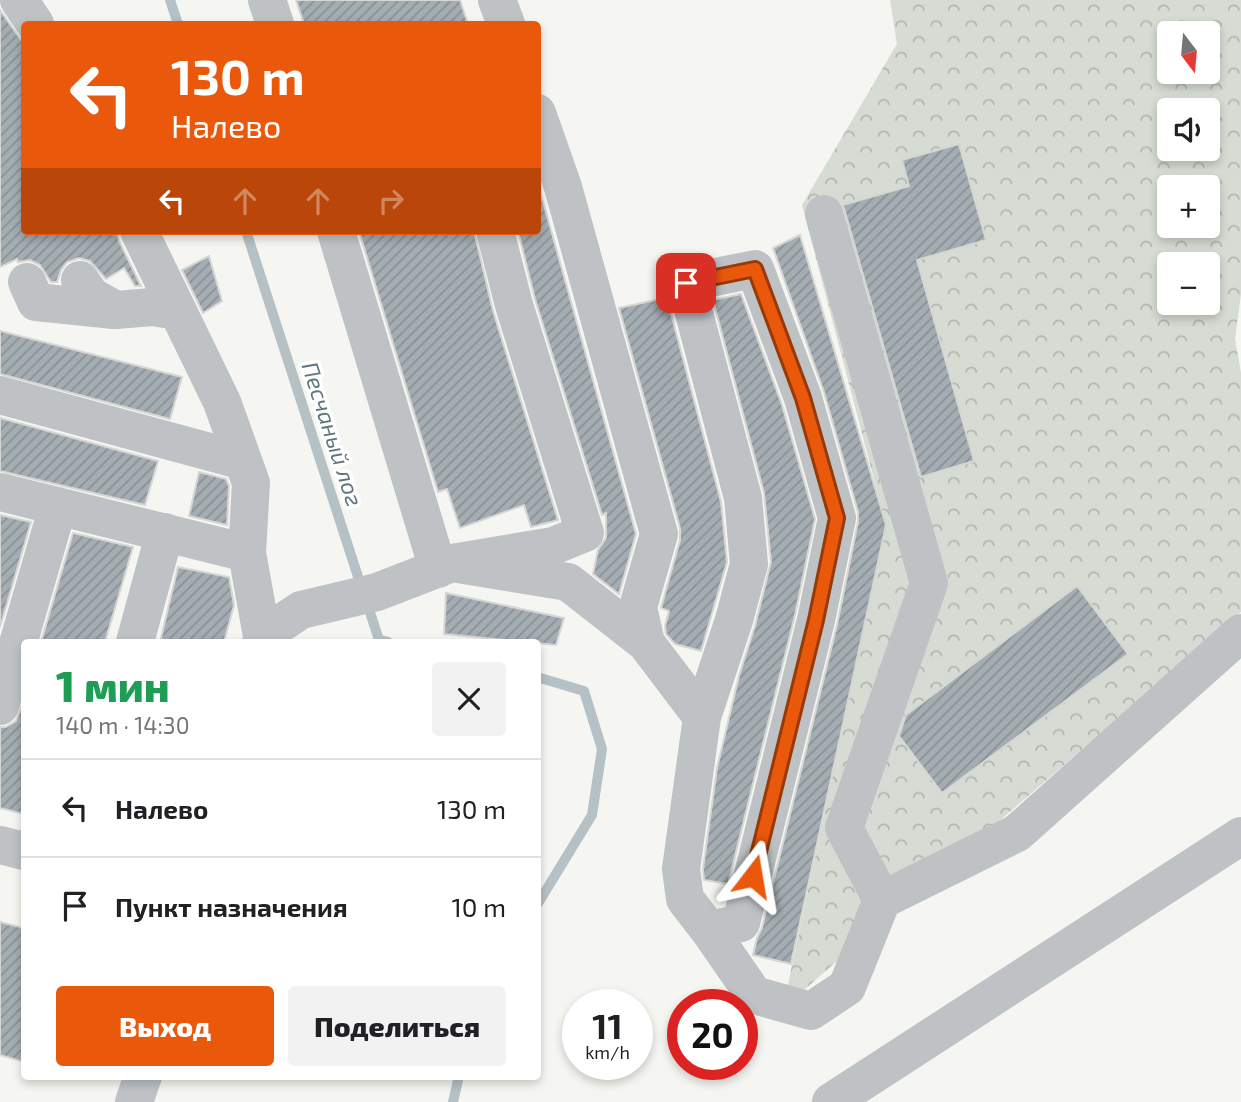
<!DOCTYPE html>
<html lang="ru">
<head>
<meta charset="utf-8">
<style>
  :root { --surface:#fff; --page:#f2f2f2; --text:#202124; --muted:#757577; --line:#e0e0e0; --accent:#ea580c }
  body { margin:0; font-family:"Exo 2",sans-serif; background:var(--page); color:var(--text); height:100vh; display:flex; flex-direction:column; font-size:26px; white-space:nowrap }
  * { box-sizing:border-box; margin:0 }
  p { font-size:23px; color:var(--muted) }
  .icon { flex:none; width:38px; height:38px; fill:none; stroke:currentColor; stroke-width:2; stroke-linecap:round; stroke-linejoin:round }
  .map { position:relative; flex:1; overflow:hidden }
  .panel { position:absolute; left:21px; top:639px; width:520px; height:441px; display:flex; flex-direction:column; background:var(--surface); border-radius:7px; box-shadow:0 4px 10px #0003 }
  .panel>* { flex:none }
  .banner { position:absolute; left:21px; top:21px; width:520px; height:214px; border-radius:7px; box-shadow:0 4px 10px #0003; background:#ea580c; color:#fff; overflow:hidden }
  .needle { width:46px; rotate:164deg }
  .fabs { position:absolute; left:1157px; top:21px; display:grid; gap:14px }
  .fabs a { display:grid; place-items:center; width:63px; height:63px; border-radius:7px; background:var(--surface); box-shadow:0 4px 10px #0003; font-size:35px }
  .speed { position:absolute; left:562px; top:989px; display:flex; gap:14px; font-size:35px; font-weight:700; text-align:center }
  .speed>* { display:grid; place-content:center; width:91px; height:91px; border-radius:50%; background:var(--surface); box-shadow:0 4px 10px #0003; line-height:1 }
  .speed small { font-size:18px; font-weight:400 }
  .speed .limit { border:10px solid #d22; background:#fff; color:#111 }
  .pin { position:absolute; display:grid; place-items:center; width:60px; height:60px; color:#fff; margin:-30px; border-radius:14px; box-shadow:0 4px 10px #0006 }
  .me { position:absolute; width:77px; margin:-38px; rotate:14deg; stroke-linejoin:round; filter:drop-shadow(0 0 5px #0008) }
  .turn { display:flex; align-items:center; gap:24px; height:147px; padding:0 35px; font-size:32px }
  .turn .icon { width:91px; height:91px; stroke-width:2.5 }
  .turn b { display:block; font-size:49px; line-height:60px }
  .lanes { display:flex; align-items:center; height:66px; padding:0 35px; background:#0003; justify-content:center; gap:35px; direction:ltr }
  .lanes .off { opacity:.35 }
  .round { display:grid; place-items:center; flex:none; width:74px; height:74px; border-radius:7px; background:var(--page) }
  .head { display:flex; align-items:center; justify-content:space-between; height:119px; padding:0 35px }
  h1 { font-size:42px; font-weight:800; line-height:52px; color:#1e9e55 }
  .cta { display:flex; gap:14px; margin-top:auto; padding:14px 35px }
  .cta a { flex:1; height:80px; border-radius:7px; background:var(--accent); color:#fff; font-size:28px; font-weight:800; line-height:80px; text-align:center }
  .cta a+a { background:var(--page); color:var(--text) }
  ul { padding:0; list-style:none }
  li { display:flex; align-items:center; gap:21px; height:98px; padding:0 35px; border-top:2px solid var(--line) }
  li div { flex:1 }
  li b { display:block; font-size:26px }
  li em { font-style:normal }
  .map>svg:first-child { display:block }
  .forest { fill:url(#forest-crowns); fill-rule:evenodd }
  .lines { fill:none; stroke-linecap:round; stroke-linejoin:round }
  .stream { stroke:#b5c1c5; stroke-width:10 }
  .building { fill:url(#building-hatch); stroke:#d6d6d4; stroke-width:2 }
  .minor { stroke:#bec2c5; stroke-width:38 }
  .route-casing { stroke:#983908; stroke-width:18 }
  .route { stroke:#ea580c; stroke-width:12 }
  .labels { text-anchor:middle; stroke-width:7; stroke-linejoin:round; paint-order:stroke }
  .water-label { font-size:23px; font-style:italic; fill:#61777e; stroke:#fff }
</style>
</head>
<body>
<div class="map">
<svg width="1241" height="1102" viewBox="0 0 1241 1102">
  <defs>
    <pattern id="forest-crowns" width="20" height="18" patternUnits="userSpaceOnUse" patternTransform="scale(1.75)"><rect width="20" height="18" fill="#d6dbd3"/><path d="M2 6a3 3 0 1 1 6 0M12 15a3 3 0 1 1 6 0" fill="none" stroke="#b1b6b1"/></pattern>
    <pattern id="building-hatch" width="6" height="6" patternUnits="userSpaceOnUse" patternTransform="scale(1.75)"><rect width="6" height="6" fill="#a4adb2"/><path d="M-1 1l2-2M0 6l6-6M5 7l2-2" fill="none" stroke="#899196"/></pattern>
  </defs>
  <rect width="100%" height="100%" fill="#f5f5f1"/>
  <!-- forest -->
  <path class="forest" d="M890 0H1241V294L1235 339 1241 373V612L783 1008 886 525 802 205 897 44ZM1169 33H1208V72H1169ZM1169 110H1208V149H1169ZM1169 187H1208V226H1169ZM1169 264H1208V303H1169Z"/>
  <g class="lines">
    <!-- stream -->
    <path class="stream" d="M170 0 178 24
      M246 231 362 589
      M367 603 379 640 388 642
      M537 677 584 691 602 749 592 815 537 905
      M453 1102 459 1076"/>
  </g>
  <!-- building -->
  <path class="building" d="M296 0H460L468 24H304Z
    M0 10 24 44V231H117L119 241 141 286H135L124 268 106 279 90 261 79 258 67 262 61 270 57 282H51L40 265 30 260 18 262 17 259 0 267Z
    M959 144 986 240 917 260 974 461 921 477 843 205 909 186 902 160Z
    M537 180 636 534 619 594 593 574 598 550 606 538V513L602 515 535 299 518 231H537Z
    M359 231H474L493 311 558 520 531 527 524 505 460 528 447 489 438 492Z
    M800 235 886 525 791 964 753 955 757 938 762 928 837 625 858 522V512L824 392 773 248Z
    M209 256 222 301 203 313 182 270Z
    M741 294 782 405 815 519 795 615 728 884 704 880 703 869 717 768 739 676 755 626 771 562 764 493 713 300Z
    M660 299 662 307 669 306 721 502 727 562 701 651 675 644 666 634 665 626 669 611 661 608 680 540V528L619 308Z
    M0 331 182 377 170 419 0 374Z
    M0 418 158 461 145 505 0 471Z
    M199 472 226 479 229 486 227 525 189 516Z
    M0 515 31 522 0 627Z
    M73 533 133 547 105 642H41Z
    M178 567 229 577 234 605 224 642H160Z
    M1077 586 1128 654 942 793 899 736 906 715Z
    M446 593 564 618 556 645 444 634Z
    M24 700V814L0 808V727H6L16 721Z
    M0 922 24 928V1062L0 1055Z"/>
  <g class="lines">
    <!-- minor -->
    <path class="minor" d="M19 0 35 24
      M267 0 275 24
      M497 0 506 24
      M824 214 929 583 844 828 882 900 1017 833 1241 633
      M139 231 222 402 251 483 247 553 262 636 261 642
      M336 231 438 569
      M80 280 91 296 116 310 152 307 178 311
      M27 282 36 302 114 310
      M0 395 243 461
      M0 492 247 553
      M452 563 568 582 646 643 638 607 659 534 563 187 537 113
      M262 636 301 610 377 592 452 563 553 546 585 533 514 305 495 231
      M135 642 165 532
      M646 643 702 717 734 620 749 564 743 498 686 283 755 269 803 398 837 518 816 620 741 923 709 930 685 899 681 869 702 717
      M0 706 58 506
      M0 845 24 851
      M709 930 754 995 811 1011 847 987 882 900
      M134 1102 143 1076
      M831 1102 1241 836"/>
  </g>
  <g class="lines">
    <defs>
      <path id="route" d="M686 283 755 269 803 398 837 518 816 620 753 876"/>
    </defs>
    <!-- route casing -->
    <use href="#route" class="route-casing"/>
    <!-- route -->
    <use href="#route" class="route"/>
  </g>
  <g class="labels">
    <!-- water labels -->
    <g class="water-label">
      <text transform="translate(332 434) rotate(72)" y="8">Песчаный лог</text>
    </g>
  </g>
</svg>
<div class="fabs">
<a><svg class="needle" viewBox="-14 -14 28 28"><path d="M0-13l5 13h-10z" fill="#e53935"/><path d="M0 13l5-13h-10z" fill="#757577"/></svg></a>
<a><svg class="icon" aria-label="sound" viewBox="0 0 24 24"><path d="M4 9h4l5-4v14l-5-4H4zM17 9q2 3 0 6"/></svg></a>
<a>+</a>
<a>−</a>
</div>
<div class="speed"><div>11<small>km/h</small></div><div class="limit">20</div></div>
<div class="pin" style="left:686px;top:283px;background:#d93025"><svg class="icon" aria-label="arrive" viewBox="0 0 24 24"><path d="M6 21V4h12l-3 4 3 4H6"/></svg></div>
<svg class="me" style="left:753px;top:876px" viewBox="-20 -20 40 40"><path d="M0-17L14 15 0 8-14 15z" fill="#ea580c" stroke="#fff" stroke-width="4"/></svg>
<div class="banner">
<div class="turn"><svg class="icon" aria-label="left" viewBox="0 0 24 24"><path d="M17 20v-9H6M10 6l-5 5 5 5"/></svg><div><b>130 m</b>Налево</div></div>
<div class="lanes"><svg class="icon" aria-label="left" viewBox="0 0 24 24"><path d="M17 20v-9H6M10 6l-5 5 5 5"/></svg><svg class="icon off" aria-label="ahead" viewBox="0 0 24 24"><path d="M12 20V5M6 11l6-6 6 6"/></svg><svg class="icon off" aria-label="ahead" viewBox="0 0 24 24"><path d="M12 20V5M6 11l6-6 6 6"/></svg><svg class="icon off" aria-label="right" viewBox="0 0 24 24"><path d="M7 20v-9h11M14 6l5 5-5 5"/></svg></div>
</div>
<section class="panel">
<div class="head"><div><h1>1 мин</h1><p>140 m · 14:30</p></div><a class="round"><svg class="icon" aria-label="close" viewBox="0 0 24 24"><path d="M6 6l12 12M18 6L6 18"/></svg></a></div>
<ul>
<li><svg class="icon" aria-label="left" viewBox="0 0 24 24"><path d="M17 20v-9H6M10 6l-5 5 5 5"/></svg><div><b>Налево</b></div><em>130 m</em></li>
<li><svg class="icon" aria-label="arrive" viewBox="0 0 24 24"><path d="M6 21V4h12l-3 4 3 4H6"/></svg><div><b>Пункт назначения</b></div><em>10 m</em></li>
</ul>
<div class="cta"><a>Выход</a><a>Поделиться</a></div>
</section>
</div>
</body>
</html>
